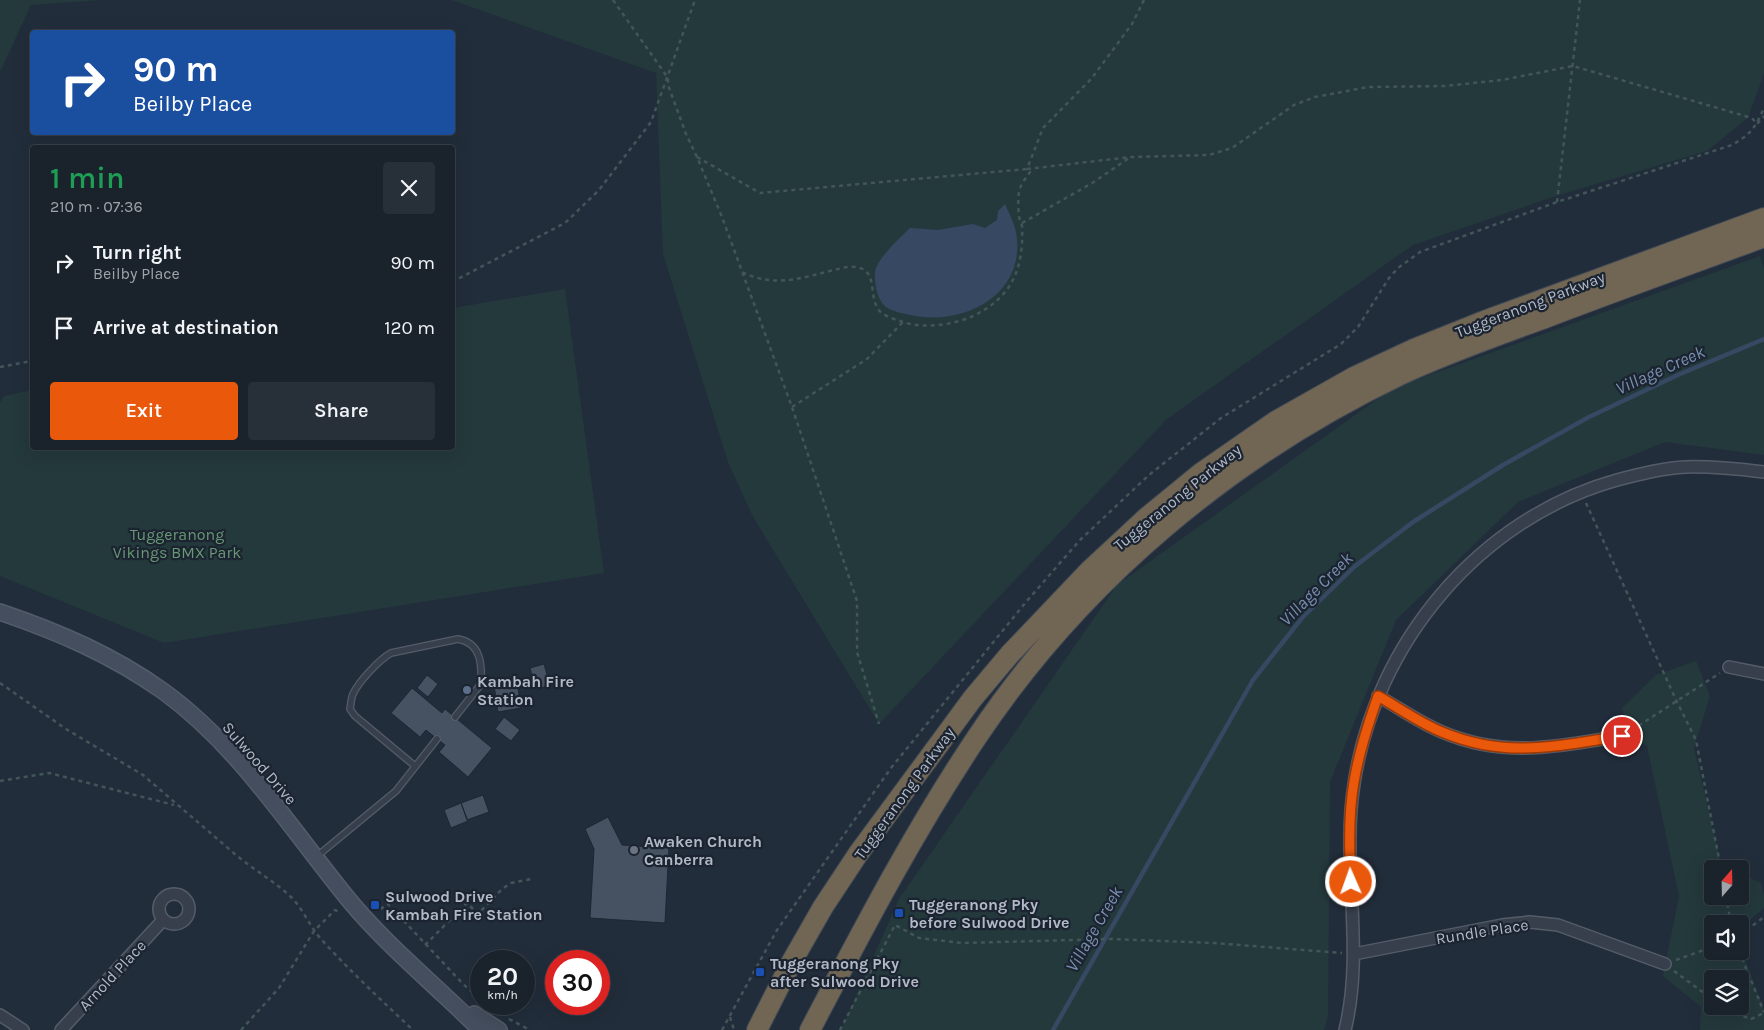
<!DOCTYPE html>
<html lang="en">
<head>
<meta charset="utf-8">
<style>
  :root { --surface:#1a222c; --page:#272f38; --text:#f1f3f6; --muted:#9fa4a9; --line:#383f48; --accent:#ea580c }
  body { margin:0; font-family:Karla,sans-serif; background:var(--page); color:var(--text); height:100vh; display:flex; flex-direction:column; font-size:19px; white-space:nowrap }
  * { box-sizing:border-box; margin:0 }
  p { font-size:16px; color:var(--muted) }
  .icon { flex:none; width:28px; height:28px; fill:none; stroke:currentColor; stroke-width:2; stroke-linecap:round; stroke-linejoin:round }
  .map { position:relative; flex:1; overflow:hidden }
  .sheet { position:absolute; left:30px; top:145px; width:425px; height:305px; display:flex; flex-direction:column; background:var(--surface); border-radius:5px; box-shadow:0 5px 20px #0002,0 0 0 1px var(--line) }
  .sheet>* { flex:none }
  .top-card { position:absolute; left:30px; top:30px; width:425px; height:105px; border-radius:5px; box-shadow:0 5px 20px #0002,0 0 0 1px var(--line); background:#1a4fa0; color:#fff; overflow:hidden }
  .needle { width:32px; rotate:20deg }
  .fabs { position:absolute; left:1704px; top:860px; display:grid; gap:10px }
  .fabs a { display:grid; place-items:center; width:45px; height:45px; border-radius:5px; background:var(--surface); box-shadow:0 5px 20px #0002,0 0 0 1px var(--line); font-size:25px }
  .speed { position:absolute; left:470px; top:950px; display:flex; gap:10px; font-size:25px; font-weight:700; text-align:center }
  .speed>* { display:grid; place-content:center; width:65px; height:65px; border-radius:50%; background:var(--surface); box-shadow:0 5px 20px #0002,0 0 0 1px var(--line); line-height:1 }
  .speed small { font-size:12px; font-weight:400 }
  .speed .limit { border:8px solid #d22; background:#fff; color:#111 }
  .pin { position:absolute; display:grid; place-items:center; width:42px; height:42px; color:#fff; margin:-21px; border:2px solid #fff; border-radius:50%; box-shadow:0 1px 5px #0007 }
  .me { position:absolute; width:55px; margin:-28px; rotate:358deg; stroke-linejoin:round; filter:drop-shadow(0 0 4px #0008) }
  .turn { display:flex; align-items:center; gap:18px; height:105px; padding:0 20px; font-size:22px }
  .turn .icon { width:65px; height:65px; stroke-width:2.5 }
  .turn b { display:block; font-size:35px; line-height:42px }
  .round { display:grid; place-items:center; flex:none; width:52px; height:52px; border-radius:5px; background:var(--page) }
  .headline { display:flex; align-items:center; justify-content:space-between; height:85px; padding:0 20px }
  h1 { font-size:30px; font-weight:600; line-height:38px; color:#1e9e55 }
  .action { display:flex; gap:10px; margin-top:auto; padding:10px 20px }
  .action a { flex:1; height:58px; border-radius:5px; background:var(--accent); color:#fff; font-size:20px; font-weight:600; line-height:58px; text-align:center }
  .action a+a { background:var(--page); color:var(--text) }
  ul { padding:0; list-style:none }
  li { display:flex; align-items:center; gap:15px; height:65px; padding:0 20px }
  li div { flex:1 }
  li b { display:block; font-size:19px }
  li em { font-style:normal }
  .map>svg:first-child { display:block }
  .green { fill:#24393c; fill-rule:evenodd }
  .water { fill:#364862 }
  .lines { fill:none; stroke-linecap:round; stroke-linejoin:round }
  .stream { stroke:#364862; stroke-width:4.5 }
  .building { fill:#465262; stroke:#1d2632 }
  .service-casing { stroke:#545c69; stroke-width:8 }
  .minor-casing { stroke:#545c69; stroke-width:14 }
  .secondary-casing { stroke:#545c69; stroke-width:18 }
  .motorway-casing { stroke:#414956; stroke-width:22 }
  .path { stroke:#425659; stroke-width:2.5; stroke-dasharray:4 4; stroke-linecap:butt }
  .service { stroke:#363f4b; stroke-width:5.5 }
  .minor { stroke:#363f4b; stroke-width:11 }
  .secondary { stroke:#444e5e; stroke-width:15 }
  .motorway { stroke:#716653; stroke-width:20 }
  .route-casing { stroke:#983908; stroke-width:12 }
  .route { stroke:#ea580c; stroke-width:9 }
  .service-dot { fill:#5c6f8a; stroke:#1b2430; stroke-width:2 }
  .worship-dot { fill:#6b7280; stroke:#1b2430; stroke-width:2 }
  .transit-dot { fill:#1a4fb4; stroke:#1b2430; stroke-width:2 }
  .labels { text-anchor:middle; stroke-width:4.5; stroke-linejoin:round; paint-order:stroke }
  .street-label { font-size:16px; fill:#b1b9c7; stroke:#1b2430 }
  .park-label { font-size:16px; fill:#689874; stroke:#1b2430 }
  .poi-label { font-size:16px; font-weight:bold; fill:#b1b9c7; stroke:#1b2430; text-anchor:start }
  .water-label { font-size:18px; font-style:italic; fill:#798faf; stroke:#1b2430 }
</style>
</head>
<body>
<div class="map">
<svg width="1764" height="1030" viewBox="0 0 1764 1030">
  <rect width="100%" height="100%" fill="#222d3b"/>
  <!-- green -->
  <path class="green" d="M0 0H102L31 5 0 72Z
    M452 0H1764V73L1748 118 1707 151 1559 195 1413 245 1167 419 879 724 752 515 728 462 663 254 656 73Z
    M1760 256 1764 268V455L1665 442 1518 502 1396 620 1330 782 1328 1016 1324 1030H841L899 899 1117 585 1393 388Z
    M565 289 604 573 164 643 0 576V403L4 396 32 390V448H452L453 308Z
    M1696 661 1710 696 1694 748 1721 863 1732 869H1712V896H1740V873L1761 883 1764 895V908L1740 928V924H1712V951H1740V947L1764 1010V1030H1700L1701 1007 1663 976 1679 896 1647 746 1631 738 1622 708 1656 675ZM1712 979H1740V1006H1712Z"/>
  <!-- water -->
  <path class="water" d="M1005 204C1009 213 1014 223 1016 232 1027 293 967 325 915 316 906 314 893 312 886 307 880 302 877 294 876 287 875 282 874 273 876 268 881 255 900 238 910 228L938 230 973 224 985 228 997 220 998 211Z"/>
  <g class="lines">
    <!-- stream -->
    <path class="stream" d="M1053 1030 1253 680 1302 618 1354 567 1413 522 1503 465 1589 417 1680 374 1764 339"/>
  </g>
  <!-- building -->
  <path class="building" d="M544 664 550 685 536 690 530 668Z
    M427 675 438 684 428 697 417 688Z
    M517 681 521 708 498 712 494 685Z
    M412 688 442 713 445 709 492 748 468 777 439 752 445 745 437 739 426 730 420 737 391 713Z
    M504 717 520 730 511 741 495 729Z
    M483 795 489 812 467 820 461 803Z
    M461 803 468 821 451 828 444 810Z
    M608 817 622 845 669 848 665 923 590 918 594 849 585 829Z"/>
  <g class="lines">
    <defs>
      <path id="service" d="M415 766 355 716 350 709C351 704 351 698 353 694 359 681 380 659 391 653L458 639C481 643 482 664 481 684L455 717
        M316 857 396 791 437 739"/>
      <path id="minor" d="M1729 667 1764 674
        M1378 696C1399 708 1420 723 1442 732 1506 759 1557 746 1622 736
        M159 909a15 15 0 1 1 30 0a15 15 0 1 1-30 0Z
        M1354 954 1502 925 1530 922 1558 925 1665 964
        M0 1015 23 1030
        M61 1030 163 920
        M1345 1030C1365 949 1341 865 1354 784 1375 643 1480 518 1617 480 1640 474 1663 468 1686 467 1712 466 1738 469 1764 472"/>
      <path id="secondary" d="M0 612C59 632 112 655 163 691 239 746 290 828 349 900 378 935 412 965 445 996 457 1007 469 1019 481 1030
        M474 1014 499 1030"/>
      <path id="motorway" d="M757 1030 791 963 823 907 858 854 973 698 1010 654 1090 570 1146 518 1201 473 1276 421 1354 377 1414 349 1484 321 1764 218
        M810 1030C862 931 914 831 977 737 1081 581 1231 456 1400 375 1447 353 1496 336 1545 318 1618 290 1691 264 1764 237"/>
    </defs>
    <!-- service casing -->
    <use href="#service" class="service-casing"/>
    <!-- minor casing -->
    <use href="#minor" class="minor-casing"/>
    <!-- secondary casing -->
    <use href="#secondary" class="secondary-casing"/>
    <!-- motorway casing -->
    <use href="#motorway" class="motorway-casing"/>
    <!-- path -->
    <path class="path" d="M613 0 668 78V85L686 134 697 157 722 217 792 407 857 601V652L879 724
      M1144 0 1132 24 1092 78 1043 128 1027 169 1131 157 1209 155 1232 148 1294 105 1315 97 1368 87 1445 86 1502 80 1573 66 1752 118 1757 124 1764 116
      M697 157 760 193 1027 169 1030 172C1026 178 1020 185 1019 192 1018 198 1018 209 1019 215 1019 219 1021 222 1022 226 1024 267 1013 297 973 316 953 325 924 329 903 322 897 320 887 317 882 313 867 302 879 274 860 268 852 265 843 268 834 270 802 278 774 288 742 272
      M1557 202 1580 0
      M1022 223 1094 182 1129 158
      M452 282 565 223 599 190 651 122 695 0
      M0 367 32 361
      M792 407 867 359 903 322
      M1586 503 1677 702 1696 740 1721 869
      M0 683 66 729 143 775 236 855C254 870 274 881 291 897 303 909 309 925 320 938 349 970 381 1000 413 1030
      M1632 730 1720 673
      M0 781 49 773 174 805
      M1726 896 1731 924
      M375 905 379 910 388 904 464 985 481 999
      M1740 935 1764 917
      M425 945 467 903 478 914 502 889 511 883 532 879
      M1739 951 1764 1012
      M1676 960 1712 947
      M1674 971 1712 999
      M1722 1006 1727 1010 1751 1019 1764 1013
      M730 1017 734 1030
      M509 1019 530 1030
      M241 1030 279 988 314 931 335 910 339 912
      M722 1030 777 930 891 768 1026 602 1080 540 1149 475 1221 418 1341 344 1358 327 1389 278 1398 268 1420 252 1557 202 1732 145C1751 134 1755 128 1764 108
      M840 1030 895 925 919 938 962 943 1112 939 1214 943 1342 953"/>
    <!-- service -->
    <use href="#service" class="service"/>
    <!-- minor -->
    <use href="#minor" class="minor"/>
    <!-- secondary -->
    <use href="#secondary" class="secondary"/>
    <!-- motorway -->
    <use href="#motorway" class="motorway"/>
  </g>
  <g class="lines">
    <defs>
      <path id="route" d="M1351 882C1349 849 1348 815 1354 782 1359 752 1368 725 1378 696 1399 708 1420 723 1442 732 1506 759 1556 746 1622 736"/>
    </defs>
    <!-- route casing -->
    <use href="#route" class="route-casing"/>
    <!-- route -->
    <use href="#route" class="route"/>
  </g>
  <!-- markers -->
  <circle class="service-dot" cx="467" cy="690" r="5"/>
  <circle class="worship-dot" cx="634" cy="850" r="5"/>
  <g class="transit-dot">
    <rect x="370" y="900" width="10" height="10" rx="2.5"/>
    <rect x="894" y="908" width="10" height="10" rx="2.5"/>
    <rect x="755" y="967" width="10" height="10" rx="2.5"/>
  </g>
  <g class="labels">
    <!-- street labels -->
    <g class="street-label">
      <text transform="translate(1530 304) rotate(-21)" y="6">Tuggeranong Parkway</text>
      <text transform="translate(1177 497) rotate(-39)" y="6">Tuggeranong Parkway</text>
      <text transform="translate(260 763) rotate(49)" y="6">Sulwood Drive</text>
      <text transform="translate(904 793) rotate(-54)" y="6">Tuggeranong Parkway</text>
      <text transform="translate(1482 931) rotate(-9)" y="6">Rundle Place</text>
      <text transform="translate(112 975) rotate(-47)" y="6">Arnold Place</text>
    </g>
    <!-- park labels -->
    <g class="park-label">
      <text x="177" y="540">Tuggeranong<tspan x="177" dy="18">Vikings BMX Park</tspan></text>
    </g>
    <!-- poi labels -->
    <g class="poi-label">
      <text x="477" y="687">Kambah Fire<tspan x="477" dy="18">Station</tspan></text>
      <text x="644" y="847">Awaken Church<tspan x="644" dy="18">Canberra</tspan></text>
      <text x="385" y="902">Sulwood Drive<tspan x="385" dy="18">Kambah Fire Station</tspan></text>
      <text x="909" y="910">Tuggeranong Pky<tspan x="909" dy="18">before Sulwood Drive</tspan></text>
      <text x="770" y="969">Tuggeranong Pky<tspan x="770" dy="18">after Sulwood Drive</tspan></text>
    </g>
    <!-- water labels -->
    <g class="water-label">
      <text transform="translate(1660 370) rotate(-24)" y="6">Village Creek</text>
      <text transform="translate(1316 589) rotate(-45)" y="6">Village Creek</text>
      <text transform="translate(1094 929) rotate(-60)" y="6">Village Creek</text>
    </g>
  </g>
</svg>
<div class="fabs">
<a><svg class="needle" viewBox="-14 -14 28 28"><path d="M0-13l5 13h-10z" fill="#e53935"/><path d="M0 13l5-13h-10z" fill="#9fa4a9"/></svg></a>
<a><svg class="icon" aria-label="sound" viewBox="0 0 24 24"><path d="M4 9h4l5-4v14l-5-4H4zM17 9q2 3 0 6"/></svg></a>
<a><svg class="icon" aria-label="layers" viewBox="0 0 24 24"><path d="M12 4l9 5-9 5-9-5zM3 14l9 5 9-5"/></svg></a>
</div>
<div class="speed"><div>20<small>km/h</small></div><div class="limit">30</div></div>
<div class="pin" style="left:1622px;top:736px;background:#d93025"><svg class="icon" aria-label="arrive" viewBox="0 0 24 24"><path d="M6 21V4h12l-3 4 3 4H6"/></svg></div>
<svg class="me" style="left:1351px;top:882px" viewBox="-20 -20 40 40"><circle r="17" fill="#ea580c" stroke="#fff" stroke-width="3"/><path d="M0-11L8 9 0 5-8 9z" fill="#fff"/></svg>
<div class="top-card">
<div class="turn"><svg class="icon" aria-label="right" viewBox="0 0 24 24"><path d="M7 20v-9h11M14 6l5 5-5 5"/></svg><div><b>90 m</b>Beilby Place</div></div>
</div>
<section class="sheet">
<div class="headline"><div><h1>1 min</h1><p>210 m · 07:36</p></div><a class="round"><svg class="icon" aria-label="close" viewBox="0 0 24 24"><path d="M6 6l12 12M18 6L6 18"/></svg></a></div>
<ul>
<li><svg class="icon" aria-label="right" viewBox="0 0 24 24"><path d="M7 20v-9h11M14 6l5 5-5 5"/></svg><div><b>Turn right</b><p>Beilby Place</p></div><em>90 m</em></li>
<li><svg class="icon" aria-label="arrive" viewBox="0 0 24 24"><path d="M6 21V4h12l-3 4 3 4H6"/></svg><div><b>Arrive at destination</b></div><em>120 m</em></li>
</ul>
<div class="action"><a>Exit</a><a>Share</a></div>
</section>
</div>
</body>
</html>
